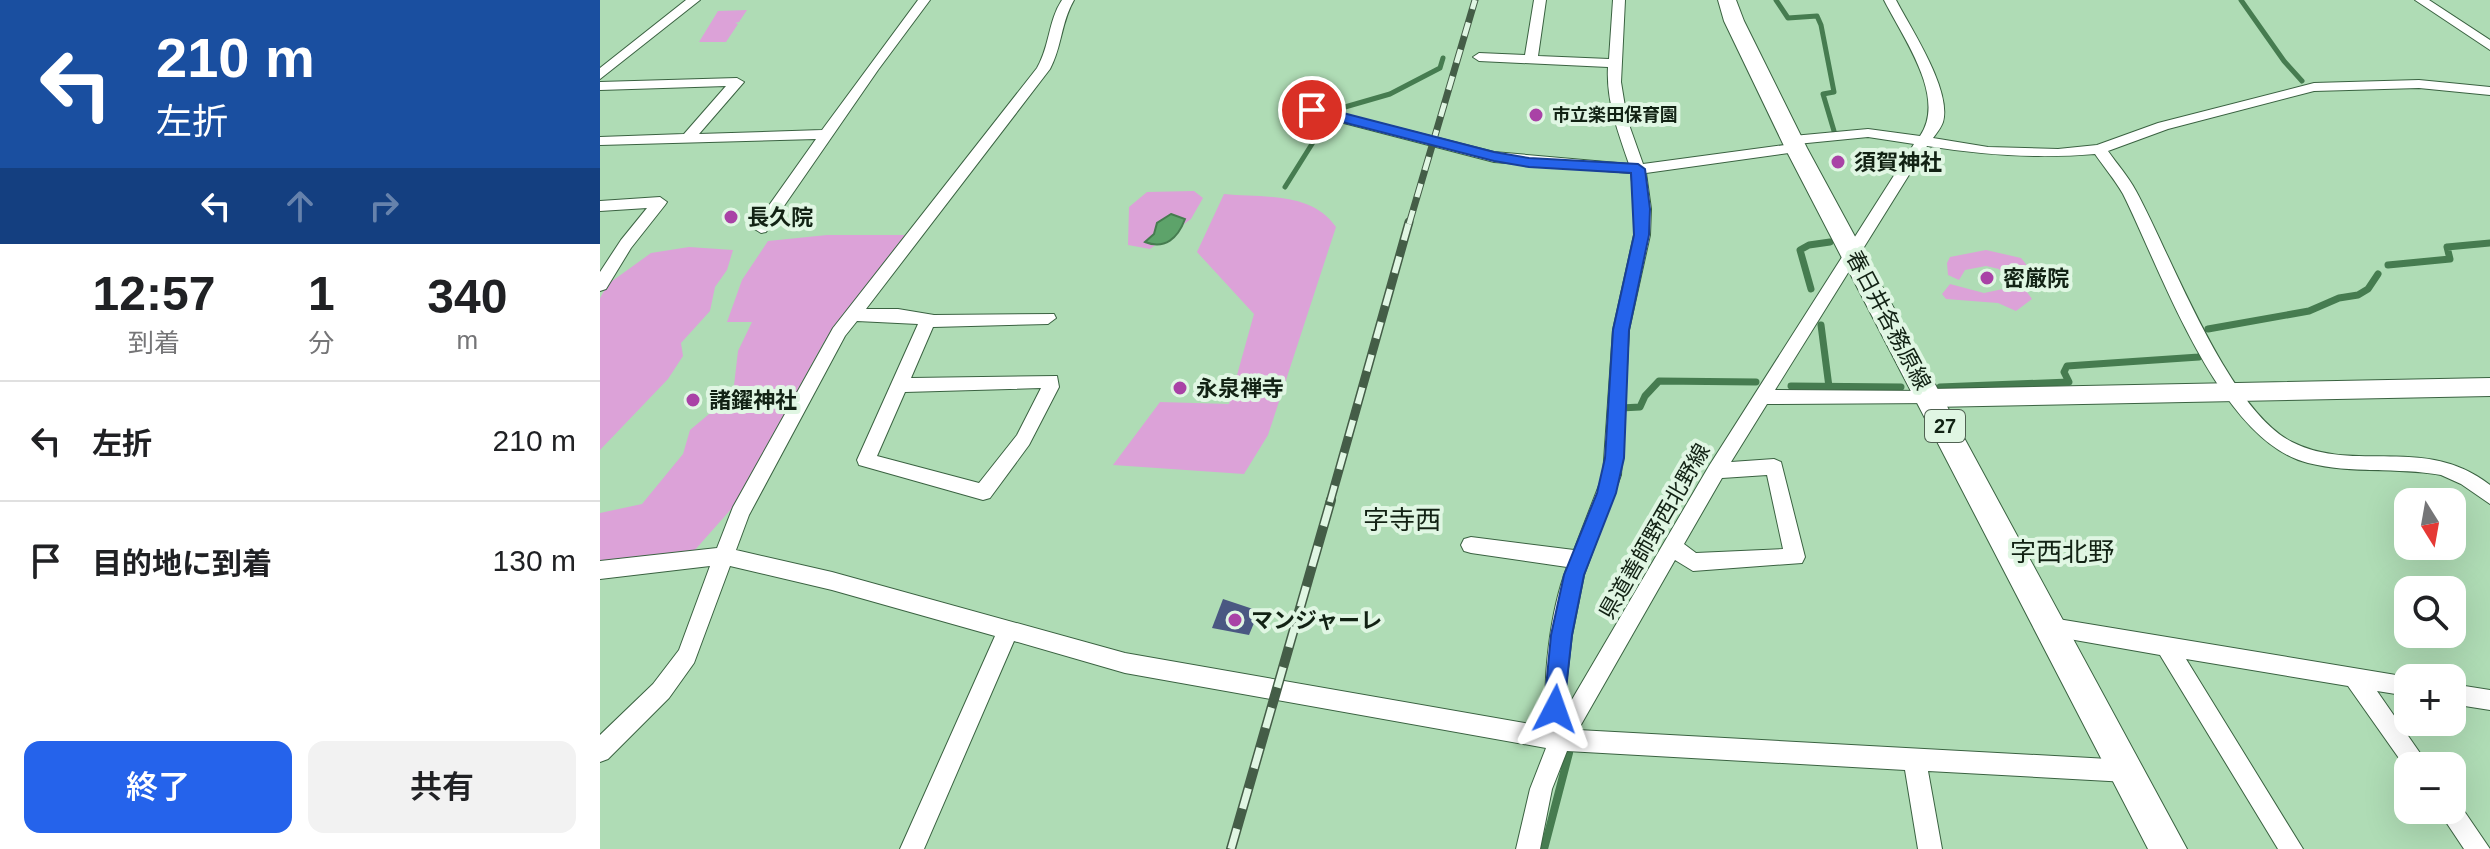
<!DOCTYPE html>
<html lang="ja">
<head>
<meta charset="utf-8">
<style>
  :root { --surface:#fff; --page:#f2f2f2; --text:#202124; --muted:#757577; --line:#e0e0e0; --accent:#2563eb }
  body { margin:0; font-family:Helvetica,"Noto Sans JP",sans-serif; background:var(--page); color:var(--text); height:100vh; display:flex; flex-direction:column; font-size:30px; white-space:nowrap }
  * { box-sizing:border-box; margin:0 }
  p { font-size:26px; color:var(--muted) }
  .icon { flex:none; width:44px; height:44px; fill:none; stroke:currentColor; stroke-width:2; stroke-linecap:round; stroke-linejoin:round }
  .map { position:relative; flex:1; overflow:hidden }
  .sheet { display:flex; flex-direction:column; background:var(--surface); width:600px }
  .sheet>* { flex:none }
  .hud { background:#1a4fa0; color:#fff; overflow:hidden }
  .needle { width:52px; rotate:169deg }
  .fabs { position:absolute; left:1794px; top:488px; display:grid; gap:16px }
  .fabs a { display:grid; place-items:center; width:72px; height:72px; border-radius:16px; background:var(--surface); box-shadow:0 8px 32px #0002; font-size:40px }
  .pin { position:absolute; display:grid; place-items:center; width:68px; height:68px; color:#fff; margin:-34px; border:4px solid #fff; border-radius:50%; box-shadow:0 2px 8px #0007 }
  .me { position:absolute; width:88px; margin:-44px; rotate:4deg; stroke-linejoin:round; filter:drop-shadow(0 0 6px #0008) }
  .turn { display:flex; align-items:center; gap:28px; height:168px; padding:0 24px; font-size:36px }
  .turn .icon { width:104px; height:104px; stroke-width:2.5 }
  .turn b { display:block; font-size:56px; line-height:68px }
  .lanes { display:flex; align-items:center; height:76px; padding:0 24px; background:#0003; justify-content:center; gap:40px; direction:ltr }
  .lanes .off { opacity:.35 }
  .eta { display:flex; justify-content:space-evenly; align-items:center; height:136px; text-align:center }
  .eta b { font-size:48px; font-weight:600; line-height:56px }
  .cta { display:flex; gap:16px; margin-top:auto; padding:16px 24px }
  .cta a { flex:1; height:92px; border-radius:16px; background:var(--accent); color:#fff; font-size:32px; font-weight:600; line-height:92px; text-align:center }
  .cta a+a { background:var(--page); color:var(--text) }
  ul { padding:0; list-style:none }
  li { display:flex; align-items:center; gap:24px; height:120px; padding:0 24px; border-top:2px solid var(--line) }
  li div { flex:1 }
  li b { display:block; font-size:30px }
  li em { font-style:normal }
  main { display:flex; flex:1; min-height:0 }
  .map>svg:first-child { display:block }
  .green { fill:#dca2d8 }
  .water { fill:#5da36a; stroke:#467c50; stroke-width:2 }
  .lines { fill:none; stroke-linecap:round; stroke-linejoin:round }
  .stream-far2 { stroke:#467c50; stroke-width:5 }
  .stream-far1 { stroke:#467c50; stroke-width:7 }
  .stream { stroke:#467c50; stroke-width:8 }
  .building { fill:#4a5882 }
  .street-casing { stroke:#3a6241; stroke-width:2 }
  .secondary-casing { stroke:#3a6241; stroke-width:2 }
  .primary-casing { stroke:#3a6241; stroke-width:2 }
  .street { fill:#fff; fill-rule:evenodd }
  .secondary { fill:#fff; fill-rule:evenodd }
  .primary { fill:#fff; fill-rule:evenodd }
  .rail-far2-casing { stroke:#445d47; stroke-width:7 }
  .rail-far1-casing { stroke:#445d47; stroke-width:9 }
  .rail-casing { stroke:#445d47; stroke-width:10 }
  .rail-far2 { stroke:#e0f6e3; stroke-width:5; stroke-dasharray:14; stroke-linecap:butt }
  .rail-far1 { stroke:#e0f6e3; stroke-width:6; stroke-dasharray:17; stroke-linecap:butt }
  .rail { stroke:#e0f6e3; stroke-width:7; stroke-dasharray:21; stroke-linecap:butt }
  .route { fill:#2563eb; stroke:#184099; stroke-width:2 }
  .poi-dot { fill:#a942a6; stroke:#e0f6e3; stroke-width:3 }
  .labels { text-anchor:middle; stroke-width:8; stroke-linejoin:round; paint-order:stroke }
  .far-poi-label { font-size:18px; font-weight:bold; fill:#122214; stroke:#e0f6e3; text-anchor:start }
  .shield { fill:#e0f6e3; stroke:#506252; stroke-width:2 }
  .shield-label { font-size:20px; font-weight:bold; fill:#122214 }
  .poi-label { font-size:22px; font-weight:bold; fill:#122214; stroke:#e0f6e3; text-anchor:start }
  .street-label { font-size:22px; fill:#122214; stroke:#e0f6e3 }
  .quarter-label { font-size:26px; fill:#122214; stroke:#e0f6e3 }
</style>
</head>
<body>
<main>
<section class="sheet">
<div class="hud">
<div class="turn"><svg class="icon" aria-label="left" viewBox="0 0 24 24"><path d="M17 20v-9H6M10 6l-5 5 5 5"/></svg><div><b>210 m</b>左折</div></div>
<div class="lanes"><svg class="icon" aria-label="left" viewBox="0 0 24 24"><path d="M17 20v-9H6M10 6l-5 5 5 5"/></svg><svg class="icon off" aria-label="ahead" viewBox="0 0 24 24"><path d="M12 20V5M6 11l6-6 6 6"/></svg><svg class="icon off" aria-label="right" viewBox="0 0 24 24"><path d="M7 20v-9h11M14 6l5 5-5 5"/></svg></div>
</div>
<div class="eta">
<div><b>12:57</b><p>到着</p></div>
<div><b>1</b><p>分</p></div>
<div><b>340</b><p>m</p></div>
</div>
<ul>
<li><svg class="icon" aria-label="left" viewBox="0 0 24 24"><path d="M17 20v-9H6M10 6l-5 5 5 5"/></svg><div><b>左折</b></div><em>210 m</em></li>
<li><svg class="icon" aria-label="arrive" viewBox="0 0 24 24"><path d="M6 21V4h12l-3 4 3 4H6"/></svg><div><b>目的地に到着</b></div><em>130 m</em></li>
</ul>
<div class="cta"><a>終了</a><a>共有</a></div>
</section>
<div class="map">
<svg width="1890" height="849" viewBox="0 0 1890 849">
  <rect width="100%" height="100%" fill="#afdcb5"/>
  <!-- green -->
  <path class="green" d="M147 10 139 22 135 23 138 24 126 42H99L118 11Z
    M594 191 603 198 591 219 550 249 528 245 529 207 547 192Z
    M624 194C663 198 711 191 736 227L668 435 644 474 513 465 560 402 629 404 654 314 597 252Z
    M227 235H305L224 342 133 507 94 551 0 561V513L42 504 83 454 90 430 133 394 138 351 152 322H127L142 280 168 241Z
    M89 247 133 250 127 270 115 287 110 311 81 343 83 356 68 379 0 450V298L8 284 51 253Z
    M1386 250 1421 258 1430 269 1423 277 1422 285 1432 299 1416 311 1398 303 1346 299 1342 294 1350 284 1384 293 1403 289 1407 280 1399 269 1386 266 1365 270 1359 280 1348 275 1347 263 1350 257Z"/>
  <!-- water -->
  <path class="water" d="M571 214 585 219C578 238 565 250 545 242L554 234 557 223Z"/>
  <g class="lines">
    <!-- stream-far2 -->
    <path class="stream-far2" d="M1176 0 1188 18 1217 16 1221 25 1234 92 1223 94 1234 131
      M1641 0 1684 61 1702 81
      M738 109 790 94 840 68 843 58
      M685 187 727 120"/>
    <!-- stream-far1 -->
    <path class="stream-far1" d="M1788 265 1850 259 1847 247 1890 243
      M1211 289 1200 250 1209 245 1230 242
      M1221 325 1229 387
      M1608 329 1709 311 1739 298 1758 295 1768 289 1778 274
      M1191 386 1301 387
      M1340 387 1469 382 1464 372 1467 366 1599 357 1604 352
      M1021 414V408L1040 407 1045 396 1059 381 1156 382"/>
    <!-- stream -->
    <path class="stream" d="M944 849 969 753"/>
  </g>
  <!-- building -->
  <path class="building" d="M623 599 659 611 649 635 612 628Z"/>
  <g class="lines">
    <defs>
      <path id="street" d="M86 0H100L0 79V68Z
        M318 0H330L278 70 166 232 161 233 153 228 216 139 0 145V137L84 134 126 86 0 90V82L137 78 144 82 99 134 222 130Z
        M462 0H474C461 22 462 47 450 69L266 309H298L334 315 454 314 456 318 448 324 333 327 311 378 457 376 459 387 429 445 390 498 383 500 259 465 257 460 318 324 257 321 245 336 149 515 136 550 232 572 525 653 947 727C942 681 950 611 967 567L871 553 864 551 861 545 864 539 871 537 974 550 1003 475 1013 330 1034 235 1035 209 1031 173 894 162 682 107 680 104 687 100 894 152 1029 164C1018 132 1006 101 1008 67L879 61 873 57 879 53 925 55 934 0H946L938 56 1009 59 1013 0H1025L1021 82 1027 119 1043 164 1192 144 1186 140 1193 136 1268 129 1320 136C1347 97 1303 38 1284 0H1296C1311 29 1352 90 1343 122 1341 128 1336 134 1333 138L1388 147 1458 149 1497 145 1558 123 1714 83 1819 80 1890 87V95L1819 88 1714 91 1568 129 1508 151C1517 164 1528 176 1536 191 1571 255 1627 409 1692 442 1755 474 1825 434 1890 485V504L1861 484 1841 475C1797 467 1751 474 1708 463 1619 441 1561 270 1523 194 1515 180 1504 167 1495 154 1438 159 1384 155 1327 146L1175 390 1331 391 1337 393 1340 398 1337 403 1167 404 1131 462 1174 459 1181 462 1205 557 1202 563 1093 571 1075 560 978 730 1527 760 1535 763 1538 771 1535 779 1527 782 1328 771 1342 849H1318L1305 770 967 751 952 789 940 849H916L930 789 946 748 525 673 414 641 324 849H300L395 636 232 590 130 566 94 663 69 698 8 759 0 762V735L53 684 79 650 110 566 0 579V561L117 548 133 507 233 328 437 68C450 46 448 21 462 0ZM1268 137 1314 144 1109 466 967 708 965 694 972 635 984 575 1021 475 1029 330 1050 235 1051 209 1046 173 1196 152 1203 148 1197 144ZM441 388 417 435 379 483 277 456 305 392ZM1167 475 1183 549 1096 553 1084 544 1122 478Z
        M1815 0H1829L1890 40V50Z
        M60 197 67 202 65 205 31 248 6 289 0 291V272L21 240 47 208 0 211V201Z
        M1452 618 1814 678H1808V696L1777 691 1829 766H1808V771L1748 686 1586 659 1703 849H1678L1560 655 1452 636 1445 634 1442 627 1445 620Z
        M1852 684 1890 690V710L1852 704Z
        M1852 799 1858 802 1890 849H1864L1838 810H1852Z"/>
      <path id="secondary" d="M1890 378V396L1331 407 1323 404 1319 398 1323 392 1331 389Z"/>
      <path id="primary" d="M1118 0H1136L1144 21 1207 148 1587 849H1548L1185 148 1124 21Z"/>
    </defs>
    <!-- street casing -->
    <use href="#street" class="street-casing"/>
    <!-- secondary casing -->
    <use href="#secondary" class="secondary-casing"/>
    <!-- primary casing -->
    <use href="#primary" class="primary-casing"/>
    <!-- street -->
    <use href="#street" class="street"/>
    <!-- secondary -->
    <use href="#secondary" class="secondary"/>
    <!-- primary -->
    <use href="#primary" class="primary"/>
    <defs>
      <path id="rail-far2" d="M809 224 875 0"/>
      <path id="rail-far1" d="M730 502 809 222"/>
      <path id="rail" d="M631 849 731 500"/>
    </defs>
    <!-- rail-far2 casing -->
    <use href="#rail-far2" class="rail-far2-casing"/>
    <!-- rail-far1 casing -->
    <use href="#rail-far1" class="rail-far1-casing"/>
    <!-- rail casing -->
    <use href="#rail" class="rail-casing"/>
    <!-- rail-far2 -->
    <use href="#rail-far2" class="rail-far2"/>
    <!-- rail-far1 -->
    <use href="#rail-far1" class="rail-far1"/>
    <!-- rail -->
    <use href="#rail" class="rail"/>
  </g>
  <!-- route -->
  <path class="route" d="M712 105 894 152 929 158 1038 164 1045 169 1050 209 1049 235 1029 330 1024 458 1016 493 984 575 972 635 963 716 955 719 947 716 944 709 951 635 964 575 997 493 1005 458 1013 330 1034 235 1031 173 929 167 894 161 707 113V107Z"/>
  <!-- markers -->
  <g class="poi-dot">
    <circle cx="936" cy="115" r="8"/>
    <circle cx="1238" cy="162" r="8"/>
    <circle cx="131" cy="217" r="8"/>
    <circle cx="1387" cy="278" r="8"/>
    <circle cx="580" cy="388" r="8"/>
    <circle cx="93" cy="400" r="8"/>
    <circle cx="635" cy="620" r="8"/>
  </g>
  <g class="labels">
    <!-- far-poi labels -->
    <g class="far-poi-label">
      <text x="952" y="121">市立楽田保育園</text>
    </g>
    <!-- shield labels -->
    <rect class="shield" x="1325" y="410" width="40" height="32" rx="6"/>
    <g class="shield-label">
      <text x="1345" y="433">27</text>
    </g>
    <!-- poi labels -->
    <g class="poi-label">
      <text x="1254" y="170">須賀神社</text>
      <text x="147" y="225">長久院</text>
      <text x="1403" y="286">密厳院</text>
      <text x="596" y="396">永泉禅寺</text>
      <text x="109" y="408">諸鑃神社</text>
      <text x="651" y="628">マンジャーレ</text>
    </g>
    <!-- street labels -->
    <g class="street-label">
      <text transform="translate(1289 320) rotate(62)" y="8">春日井各務原線</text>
      <text transform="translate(1054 531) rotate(-60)" y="8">県道善師野西北野線</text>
    </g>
    <!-- quarter labels -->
    <g class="quarter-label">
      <text x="802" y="529">字寺西</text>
      <text x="1462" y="561">字西北野</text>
    </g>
  </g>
</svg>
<div class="fabs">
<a><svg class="needle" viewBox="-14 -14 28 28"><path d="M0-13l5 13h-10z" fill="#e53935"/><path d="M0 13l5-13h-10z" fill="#757577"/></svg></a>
<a><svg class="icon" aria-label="search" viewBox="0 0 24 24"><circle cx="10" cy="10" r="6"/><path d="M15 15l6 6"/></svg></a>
<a>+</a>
<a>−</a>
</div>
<div class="pin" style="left:712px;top:110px;background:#d93025"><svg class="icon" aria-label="arrive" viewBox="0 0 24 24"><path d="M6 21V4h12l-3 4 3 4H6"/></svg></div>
<svg class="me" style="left:955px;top:709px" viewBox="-20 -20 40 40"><path d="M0-17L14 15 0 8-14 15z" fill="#2563eb" stroke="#fff" stroke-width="4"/></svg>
</div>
</main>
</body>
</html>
